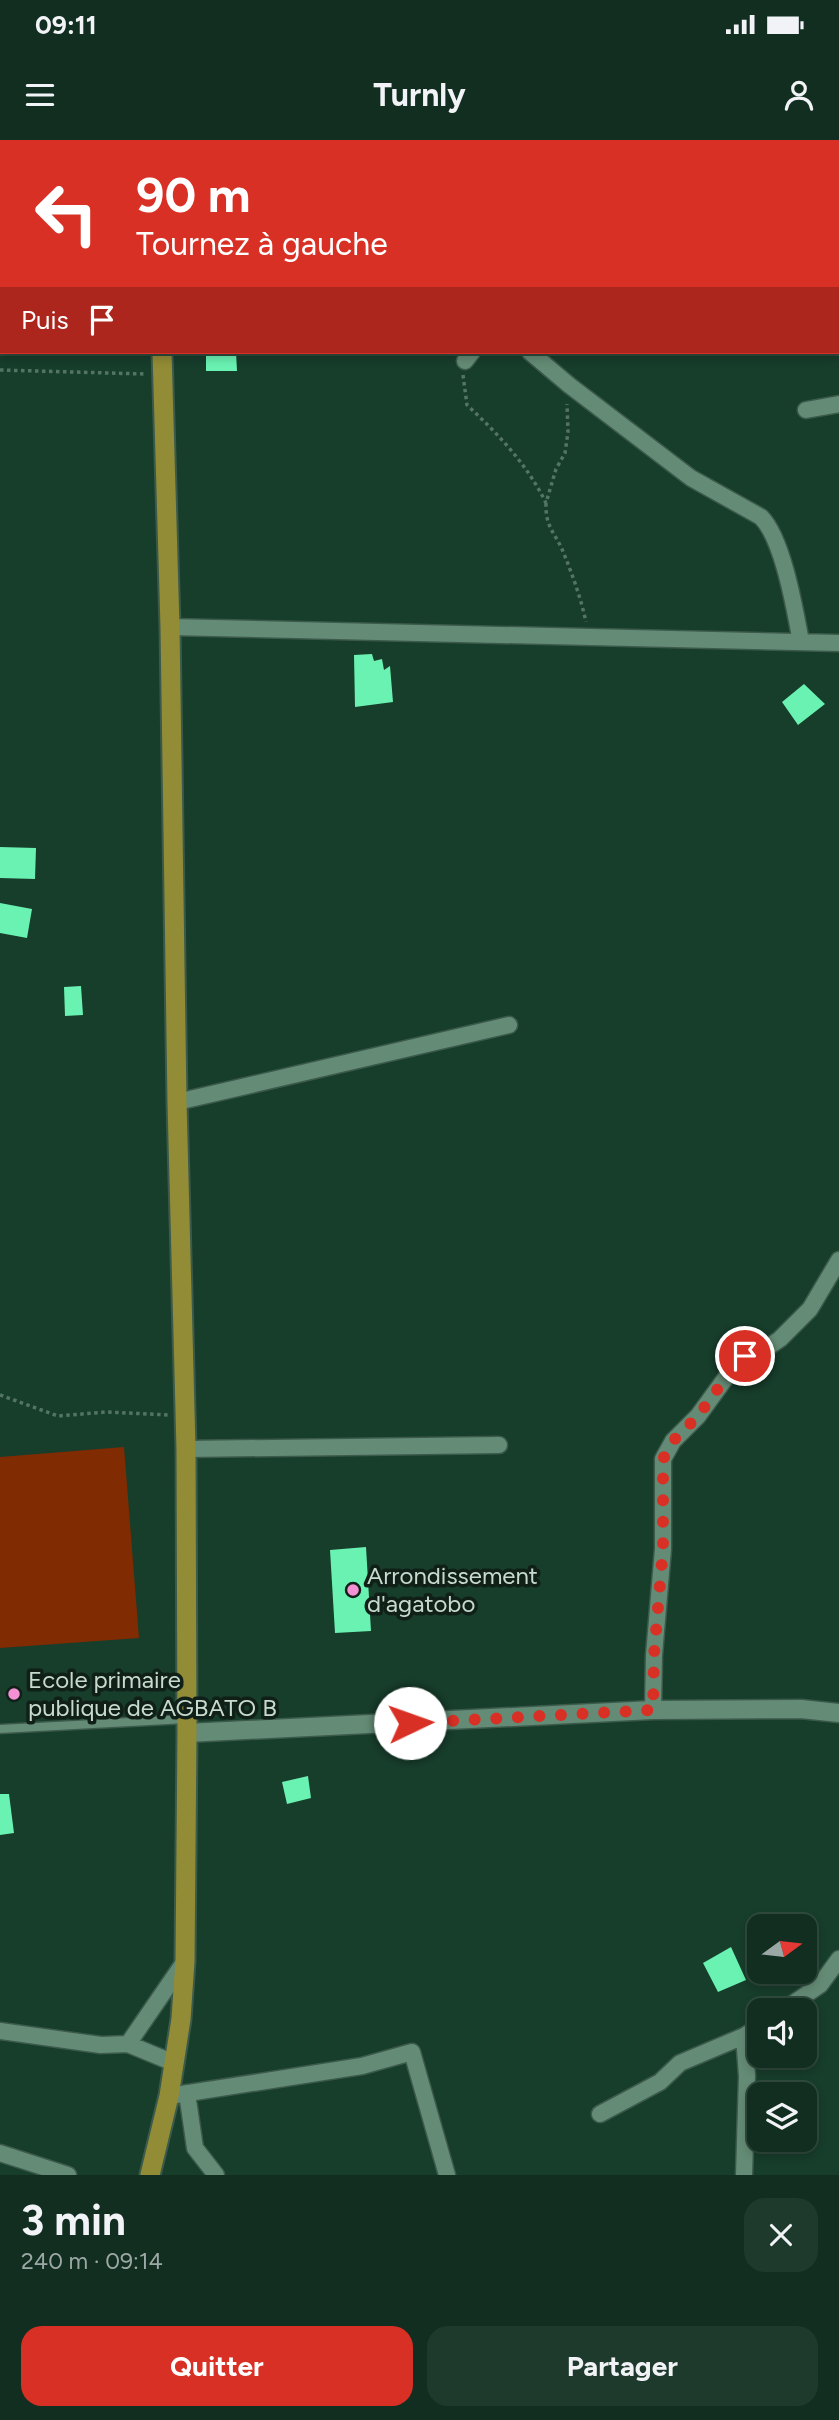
<!DOCTYPE html>
<html lang="fr">
<head>
<meta charset="utf-8">
<style>
  :root { --surface:#112e20; --page:#1e3a2d; --text:#f1f3f6; --muted:#9ca8a5; --line:#304a3e; --accent:#d93025 }
  body { margin:0; font-family:Figtree,sans-serif; background:var(--page); color:var(--text); height:100vh; display:flex; flex-direction:column; font-size:26px; white-space:nowrap }
  * { box-sizing:border-box; margin:0 }
  p { font-size:23px; color:var(--muted) }
  .icon { flex:none; width:38px; height:38px; fill:none; stroke:currentColor; stroke-width:2; stroke-linecap:round; stroke-linejoin:round }
  .map { position:relative; height:2035px; overflow:hidden }
  .panel { display:flex; flex-direction:column; background:var(--surface); flex:1 }
  .panel>* { flex:none }
  .top-card { position:absolute; left:0px; top:0px; width:840px; height:214px; box-shadow:0 4px 10px #0003,0 0 0 2px var(--line); background:#d93025; color:#fff; overflow:hidden }
  .needle { width:46px; rotate:75deg }
  .tools { position:absolute; left:747px; top:1774px; display:grid; gap:14px }
  .tools a { display:grid; place-items:center; width:70px; height:70px; border-radius:14px; background:var(--surface); box-shadow:0 4px 10px #0003,0 0 0 2px var(--line); font-size:35px }
  .pin { position:absolute; display:grid; place-items:center; width:60px; height:60px; color:#fff; margin:-30px; border:4px solid #fff; border-radius:50%; box-shadow:0 2px 7px #0007 }
  .me { position:absolute; width:77px; margin:-38px; rotate:87deg; stroke-linejoin:round; filter:drop-shadow(0 0 5px #0008) }
  .turn { display:flex; align-items:center; gap:24px; height:147px; padding:0 21px; font-size:32px }
  .turn .icon { width:91px; height:91px; stroke-width:2.5 }
  .turn b { display:block; font-size:49px; line-height:60px }
  .then { display:flex; align-items:center; height:66px; padding:0 21px; background:#0003; gap:14px; font-size:26px }
  .round { display:grid; place-items:center; flex:none; width:74px; height:74px; border-radius:21px; background:var(--page) }
  .overview { display:flex; align-items:center; justify-content:space-between; height:119px; padding:0 21px }
  h1 { font-size:42px; font-weight:700; line-height:52px }
  .primary-button { display:flex; gap:14px; margin-top:auto; padding:14px 21px }
  .primary-button a { flex:1; height:80px; border-radius:21px; background:var(--accent); color:#fff; font-size:28px; font-weight:700; line-height:80px; text-align:center }
  .primary-button a+a { background:var(--page); color:var(--text) }
  .status { display:flex; justify-content:space-between; align-items:center; height:49px; padding:0 35px; background:var(--surface); direction:ltr }
  .status svg { height:19px; fill:currentColor }
  header { display:flex; justify-content:space-between; align-items:center; height:91px; padding:0 21px; background:var(--surface); font-size:32px; font-weight:700 }
  .map>svg:first-child { display:block }
  .green { fill:#812b03 }
  .building { fill:#6af2b2 }
  .lines { fill:none; stroke-linecap:round; stroke-linejoin:round }
  .service-casing { stroke:#3b5a4b; stroke-width:11 }
  .minor-casing { stroke:#3b5a4b; stroke-width:19 }
  .tertiary-casing { stroke:#3b5a4b; stroke-width:21 }
  .trunk-casing { stroke:#3b5a4b; stroke-width:23 }
  .path { stroke:#547464; stroke-width:3.5; stroke-dasharray:3.5 3.5; stroke-linecap:butt }
  .service { stroke:#648b75; stroke-width:8 }
  .minor { stroke:#648b75; stroke-width:16 }
  .tertiary { stroke:#648b75; stroke-width:18 }
  .trunk { stroke:#928c36; stroke-width:19 }
  .route { stroke:#d93025; stroke-width:12; stroke-dasharray:0 21.6 }
  .poi-dot { fill:#f491d4; stroke:#102018; stroke-width:2.5 }
  .labels { text-anchor:middle; stroke-width:7; stroke-linejoin:round; paint-order:stroke }
  .poi-label { font-size:24px; fill:#c6dace; stroke:#102018; text-anchor:start }
</style>
</head>
<body>
<div class="status"><b>09:11</b><svg viewBox="0 0 49 12"><path d="M0 12V9h3v3zM5 12V6h3v6zM10 12V3h3v9zM15 12V0h3v12zM26 1h20v11H26zM47 4h2v5h-2z"/></svg></div>
<header><svg class="icon" aria-label="menu" viewBox="0 0 24 24"><path d="M4 6h16M4 12h16M4 18h16"/></svg>Turnly<svg class="icon" aria-label="person" viewBox="0 0 24 24"><circle cx="12" cy="8" r="4"/><path d="M4 21q1-7 8-7t8 7"/></svg></header>
<div class="map">
<svg width="839" height="2035" viewBox="0 0 839 2035">
  <rect width="100%" height="100%" fill="#173d2b"/>
  <!-- green -->
  <path class="green" d="M124 1307 139 1498 0 1508V1317Z"/>
  <!-- building -->
  <path class="building" d="M206 212H236L237 231H206Z
    M372 514 374 521 382 519 384 530 390 526 393 562 355 567 354 515Z
    M804 544 825 564 798 585 782 562Z
    M0 707 36 708 35 739 0 738Z
    M0 763 32 769 27 798 0 793Z
    M81 846 83 875 65 876 64 847Z
    M366 1407 371 1491 335 1493 330 1410Z
    M308 1636 311 1658 287 1664 282 1642Z
    M0 1654H9L14 1693 0 1695Z
    M731 1807 746 1840 718 1852 703 1823Z"/>
  <g class="lines">
    <defs>
      <path id="service" d="M0 1589 186 1579"/>
      <path id="minor" d="M426 0 427 2
        M530 212 569 245 691 338 761 377C783 399 795 470 801 502
        M465 221 472 212
        M806 270 839 264
        M170 487 839 503
        M177 962 509 885
        M186 1309 499 1305
        M653 1570 654 1515 663 1409V1319L673 1301 698 1276 730 1232 745 1216 764 1210 780 1199 810 1169 839 1120
        M782 1871 820 1845 839 1819
        M0 1891 101 1905 128 1904 174 1923
        M128 1904 185 1821
        M187 1953 195 2008 216 2035
        M169 1956 362 1926 412 1912 447 2035
        M600 1974 660 1942 680 1923 744 1896
        M0 2013 68 2035
        M744 2035 747 1936 744 1896 760 1886"/>
      <path id="tertiary" d="M187 1593 653 1570 801 1569 839 1573"/>
      <path id="trunk" d="M151 0V2
        M150 2035 169 1956 181 1879 185 1821 187 1593 186 1309 177 962 170 487 162 212"/>
    </defs>
    <!-- service casing -->
    <use href="#service" class="service-casing"/>
    <!-- minor casing -->
    <use href="#minor" class="minor-casing"/>
    <!-- tertiary casing -->
    <use href="#tertiary" class="tertiary-casing"/>
    <!-- trunk casing -->
    <use href="#trunk" class="trunk-casing"/>
    <!-- path -->
    <path class="path" d="M402 0 407 2
      M0 230 145 234
      M463 235 467 265C498 294 527 324 546 363L556 329 565 313 568 292 567 264
      M546 363C545 388 556 393 564 414 573 436 581 459 586 482
      M0 1255 58 1276 106 1272 169 1275"/>
    <!-- service -->
    <use href="#service" class="service"/>
    <!-- minor -->
    <use href="#minor" class="minor"/>
    <!-- tertiary -->
    <use href="#tertiary" class="tertiary"/>
    <!-- trunk -->
    <use href="#trunk" class="trunk"/>
  </g>
  <g class="lines">
    <!-- route -->
    <path class="route" d="M410 1583 653 1570 654 1515 663 1409V1319L673 1301 698 1276 730 1232 745 1216"/>
  </g>
  <!-- markers -->
  <g class="poi-dot">
    <circle cx="353" cy="1450" r="7"/>
    <circle cx="14" cy="1554" r="7"/>
  </g>
  <g class="labels">
    <!-- poi labels -->
    <g class="poi-label">
      <text x="367" y="1444">Arrondissement<tspan x="367" dy="28">d'agatobo</tspan></text>
      <text x="28" y="1548">Ecole primaire<tspan x="28" dy="28">publique de AGBATO B</tspan></text>
    </g>
  </g>
</svg>
<div class="tools">
<a><svg class="needle" viewBox="-14 -14 28 28"><path d="M0-13l5 13h-10z" fill="#e53935"/><path d="M0 13l5-13h-10z" fill="#9ca8a5"/></svg></a>
<a><svg class="icon" aria-label="sound" viewBox="0 0 24 24"><path d="M4 9h4l5-4v14l-5-4H4zM17 9q2 3 0 6"/></svg></a>
<a><svg class="icon" aria-label="layers" viewBox="0 0 24 24"><path d="M12 4l9 5-9 5-9-5zM3 14l9 5 9-5"/></svg></a>
</div>
<div class="pin" style="left:745px;top:1216px;background:#d93025"><svg class="icon" aria-label="arrive" viewBox="0 0 24 24"><path d="M6 21V4h12l-3 4 3 4H6"/></svg></div>
<svg class="me" style="left:410px;top:1583px" viewBox="-20 -20 40 40"><circle r="19" fill="#fff"/><path d="M0-13L10 11 0 6-10 11z" fill="#d93025"/></svg>
<div class="top-card">
<div class="turn"><svg class="icon" aria-label="left" viewBox="0 0 24 24"><path d="M17 20v-9H6M10 6l-5 5 5 5"/></svg><div><b>90 m</b>Tournez à gauche</div></div>
<div class="then">Puis<svg class="icon" aria-label="arrive" viewBox="0 0 24 24"><path d="M6 21V4h12l-3 4 3 4H6"/></svg></div>
</div>
</div>
<section class="panel">
<div class="overview"><div><h1>3 min</h1><p>240 m · 09:14</p></div><a class="round"><svg class="icon" aria-label="close" viewBox="0 0 24 24"><path d="M6 6l12 12M18 6L6 18"/></svg></a></div>
<div class="primary-button"><a>Quitter</a><a>Partager</a></div>
</section>
</body>
</html>
